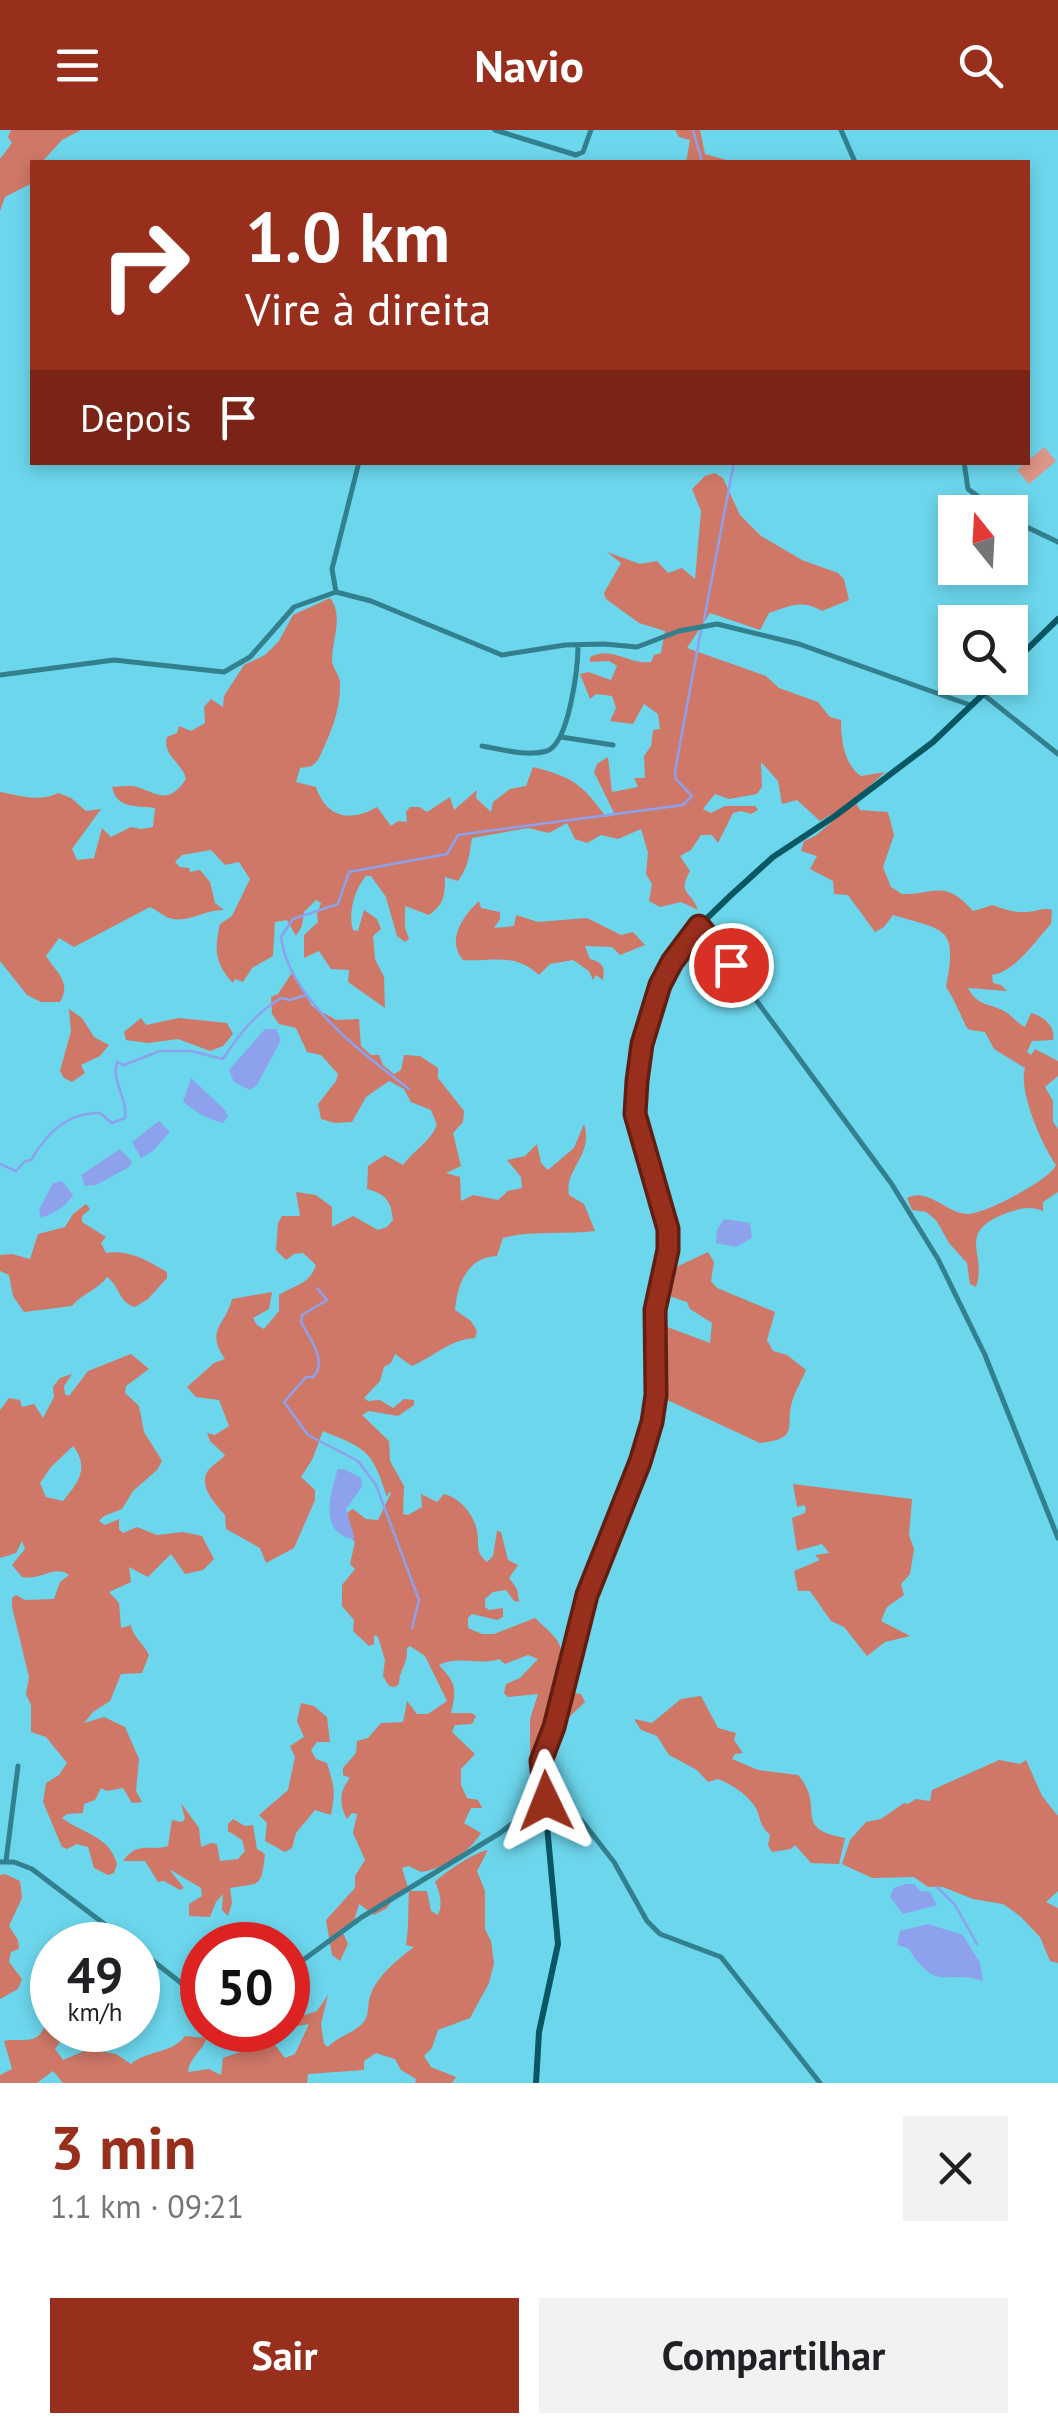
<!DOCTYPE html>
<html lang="pt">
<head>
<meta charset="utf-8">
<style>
  :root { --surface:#fff; --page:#f2f2f2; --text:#202124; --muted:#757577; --accent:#982e1c }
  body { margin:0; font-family:"PT Sans",sans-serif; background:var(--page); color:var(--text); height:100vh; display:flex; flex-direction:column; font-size:38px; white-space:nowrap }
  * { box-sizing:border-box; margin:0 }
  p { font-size:32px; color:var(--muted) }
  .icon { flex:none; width:55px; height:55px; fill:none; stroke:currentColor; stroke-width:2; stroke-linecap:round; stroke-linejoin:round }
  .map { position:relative; height:1953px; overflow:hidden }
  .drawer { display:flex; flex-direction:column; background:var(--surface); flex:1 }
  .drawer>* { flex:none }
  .guide { position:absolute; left:30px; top:30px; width:1000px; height:305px; border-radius:0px; box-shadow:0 5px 15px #0003; background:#982e1c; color:#fff; overflow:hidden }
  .needle { width:65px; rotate:342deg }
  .controls { position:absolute; left:938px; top:365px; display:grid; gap:20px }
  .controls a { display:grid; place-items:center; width:90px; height:90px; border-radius:0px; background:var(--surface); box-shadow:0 5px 15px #0003; font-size:50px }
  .speed { position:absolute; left:30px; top:1792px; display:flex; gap:20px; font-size:50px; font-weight:700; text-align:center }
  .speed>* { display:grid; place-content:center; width:130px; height:130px; border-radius:50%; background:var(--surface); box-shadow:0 5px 15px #0003; line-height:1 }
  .speed small { font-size:25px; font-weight:400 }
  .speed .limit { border:15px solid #d22; background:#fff; color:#111 }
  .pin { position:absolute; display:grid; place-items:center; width:85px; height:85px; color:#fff; margin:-42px; border:5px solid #fff; border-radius:50%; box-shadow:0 2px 10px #0007 }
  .me { position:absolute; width:110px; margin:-55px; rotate:358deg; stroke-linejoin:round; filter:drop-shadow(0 0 8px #0008) }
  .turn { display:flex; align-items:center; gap:35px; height:210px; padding:0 50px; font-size:45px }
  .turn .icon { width:130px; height:130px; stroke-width:2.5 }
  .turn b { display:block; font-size:70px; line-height:85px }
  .then { display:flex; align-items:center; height:95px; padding:0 50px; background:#0003; gap:20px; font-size:38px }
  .round { display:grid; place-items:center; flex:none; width:105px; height:105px; border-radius:0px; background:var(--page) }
  .overview { display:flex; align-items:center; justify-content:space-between; height:170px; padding:0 50px }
  h1 { font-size:60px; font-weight:700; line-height:75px; color:var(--accent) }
  .button { display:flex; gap:20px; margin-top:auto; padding:20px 50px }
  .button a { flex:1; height:115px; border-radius:0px; background:var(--accent); color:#fff; font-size:40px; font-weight:700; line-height:115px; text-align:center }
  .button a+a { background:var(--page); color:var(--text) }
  header { display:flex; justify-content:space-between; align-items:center; height:130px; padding:0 50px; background:var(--accent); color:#fff; font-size:45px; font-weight:700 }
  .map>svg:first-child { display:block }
  .green { fill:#dd9687 }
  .forest { fill:#cf7867; fill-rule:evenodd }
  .water { fill:#8da1ec }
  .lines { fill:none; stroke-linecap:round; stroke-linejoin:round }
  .stream { stroke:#8da1ec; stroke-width:2.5 }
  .minor { stroke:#327f8e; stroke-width:5 }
  .secondary { stroke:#095763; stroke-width:6 }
  .route-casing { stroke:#631e12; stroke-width:25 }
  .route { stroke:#982e1c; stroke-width:18 }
</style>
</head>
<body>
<header><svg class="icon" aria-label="menu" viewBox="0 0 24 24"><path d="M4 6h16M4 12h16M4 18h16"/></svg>Navio<svg class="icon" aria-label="search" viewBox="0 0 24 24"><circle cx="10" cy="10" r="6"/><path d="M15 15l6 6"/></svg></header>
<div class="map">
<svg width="1058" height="1953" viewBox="0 0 1058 1953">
  <rect width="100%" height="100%" fill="#6cd6ec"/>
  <!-- green -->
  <path class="green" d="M1044 317 1056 331 1029 354 1017 340Z"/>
  <!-- forest -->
  <path class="forest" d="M11 0H81L62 10 42 32H32V53L5 67 0 81V29L12 13 8 7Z
    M675 0H700L705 24 726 30V32H686L690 10 679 7Z
    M715 343 723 348 740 385 761 406 802 430 838 443 844 449 849 470 822 481C801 469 790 476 769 483L760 500 710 483 687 518 766 546 779 558 818 572 830 587 841 590C841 609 844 635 861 646L885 642 851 673H856L860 680 888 682 894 705 883 737 891 757 902 764C934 765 944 748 973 781L993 775C1003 779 1015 783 1026 782 1037 782 1041 777 1052 780L1051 794C1034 812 1016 841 992 845L993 853 1001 855 1007 861 968 858C977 876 989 873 1004 881 1013 886 1016 893 1025 897L1031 883C1043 886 1056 896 1053 910L1032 911 1027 922 1031 925 1035 919 1058 931V946L1045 957 1053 971V992L1058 999V1062L1043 1072V1081C1029 1075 1018 1079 1004 1084 955 1104 988 1124 976 1157L970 1154 967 1133 949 1113 936 1090 926 1082 912 1080 907 1068C928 1057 946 1083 967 1084 983 1085 1050 1050 1056 1035 1042 1015 1018 961 1025 938L994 919 985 902C981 901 970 901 967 898 965 895 953 866 946 857 958 795 945 801 893 785L884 797 875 802 848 765 834 764 833 751 810 739 817 726 801 721 804 711 815 706 838 687V681L820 691 797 670 782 674 778 651 761 632 762 657 757 664 729 669 715 664 703 679 711 683 725 676H755L758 680 751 684 741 681 733 683 718 713 712 705H701L691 720 680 726 690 741C677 765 691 760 698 780L681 772 660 777 649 771 652 754 646 744 648 723 641 699 618 709 601 705 587 713 575 709 567 693 549 703 528 698 472 708C469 725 469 736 458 751L445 747C445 766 444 774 429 785L405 776V798L409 809 405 812 397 806 386 767 371 746H366C354 760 348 783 353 800L358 801 364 780 377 789 381 799 373 806 375 829 384 847 385 878 348 852 349 840 331 839 319 821 304 828V805L318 792 317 784 321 773 316 770 304 782 302 796 296 806 287 790 275 792 273 826 252 838 243 852 235 849 233 853C215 834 214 820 220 794L232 786 250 749 239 732 225 735 211 720 182 725 175 732 180 737 189 738 190 742 200 740 210 752 215 773 224 780C206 779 191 792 173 789 165 788 157 780 150 777L74 817 59 808 46 826C56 842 72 852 60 872H41L27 865 0 831V662C19 665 39 673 58 663L71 668 86 681 101 679 72 719 77 730 94 728 102 698 111 707 131 697 141 699 153 697 155 678C137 675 117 680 112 657 118 657 131 655 137 657 158 664 169 675 186 649 182 632 162 626 167 607L177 603 179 596 191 601 205 593 204 577 211 569 223 577 224 566 244 535 265 525 279 511 293 485 330 468C344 486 332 510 332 530 332 538 340 545 340 553 341 580 330 605 318 630L312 636 300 638 296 652 316 657C326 687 349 693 377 677L391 696 398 691 407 692 406 682 410 677H419L427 682 450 667 454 680 477 660 476 668 491 682 493 672 510 659 526 656 533 637C573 647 582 654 606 687L615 685 594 642 597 634 608 627 612 662 638 657 634 648H645L644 626 651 616 653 600 660 599 658 584 644 574 633 594 610 591 616 578 612 566 596 564 590 569 580 544 588 542 611 550 617 536 609 531 590 532V527C613 515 628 535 651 532L654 525 661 523 665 501 639 493 606 469 604 463 621 433 607 422 640 434 657 431 668 443 682 438 695 449 701 381 692 359 705 346Z
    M479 771 481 778 500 782V789L494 798 514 796 516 785 538 792 587 788 621 805 633 802 645 815 620 825 612 817 585 816 590 829C603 833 605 836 603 850L596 845 593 850 589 841 573 830 550 834 539 845C514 822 492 832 463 830 446 810 463 786 479 771Z
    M292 843 312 876 336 890 359 889 361 916 371 925H379L383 935 394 944 401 940 404 925 420 926 438 938V948L464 981 463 992 453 1003 461 1036 446 1043 460 1047 461 1071 473 1065 498 1070 508 1061 522 1058 521 1047 507 1030 525 1026 537 1014 541 1033 548 1040 574 1018 584 994C594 1025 564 1039 569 1065L584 1074 595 1101C566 1105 530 1100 503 1108L497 1126C467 1127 457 1155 455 1180L471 1191 477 1201 475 1208C449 1210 435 1226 412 1236L395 1224 391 1233 384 1237 380 1251 364 1268 368 1271 380 1270 393 1278 404 1269 414 1270V1275L398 1286 369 1281 362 1285 389 1311 390 1331 404 1356 403 1384 408 1385 422 1377 421 1364 437 1372 444 1364C460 1368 474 1384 477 1401 480 1415 474 1421 487 1432L493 1426 497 1401 501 1402 508 1430 518 1435 509 1448 517 1459 519 1472 514 1471 506 1460 493 1462 485 1469V1477L489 1480 503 1478V1487L497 1490 472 1484 468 1488V1498L482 1504H494L535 1488C566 1517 564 1512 555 1555L565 1547 566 1562 581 1564 585 1572 543 1612 536 1641 530 1638V1589L538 1564 508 1567 504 1563 506 1554 520 1548 538 1529 528 1525 505 1534 499 1529C479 1536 459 1525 439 1535 456 1554 457 1557 451 1583H471L476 1586 472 1594 455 1595 452 1602 475 1624 461 1639V1655L467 1668 478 1670 482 1678H471L464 1693 481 1703C470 1722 443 1739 421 1742L409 1736 402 1738 409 1761H427L431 1781 438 1785C443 1774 440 1763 435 1752 445 1742 475 1722 488 1720L477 1741 485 1761V1799L491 1811 494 1833 489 1853 470 1888 438 1900 432 1918 424 1926 431 1937 456 1947 452 1953H415L416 1949 401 1940 395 1929 376 1923 364 1931V1940L308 1944 307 1953H63L53 1941 37 1953H0V1945L12 1939 4 1911C14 1908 30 1913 38 1906 44 1901 47 1890 52 1884V1900H68L55 1919 63 1930 89 1919 116 1924 131 1934C147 1920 172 1924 185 1906L207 1908C202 1921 189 1929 188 1942L209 1939 221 1945 223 1928C234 1924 266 1913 275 1915L285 1928 295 1924 309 1894 292 1897 290 1890 317 1881 328 1865 321 1894 324 1914 328 1917C338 1906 352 1904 362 1894 371 1885 366 1875 371 1864 378 1845 398 1829 414 1817L406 1815C409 1796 408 1779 409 1761L397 1763 387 1778 374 1785 359 1774 354 1791 343 1803 348 1814 340 1831 332 1825 326 1790 355 1758V1746L365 1730 353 1703 357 1684 352 1683 347 1689C339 1675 339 1661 350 1648L343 1645V1638L356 1623 357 1611 368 1608 381 1593 403 1592 407 1571 417 1584H428L447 1571 425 1526 410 1516 407 1518C407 1538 400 1537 399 1554L395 1557 389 1556 383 1546 385 1530 378 1507 374 1505V1514L369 1516 353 1501 354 1490 342 1476V1455L355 1439 350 1434 355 1412 345 1401 348 1382 353 1379 366 1389 378 1390 391 1363 389 1362 387 1367C372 1320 367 1319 323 1301L312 1330 301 1347 315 1360V1370L294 1418 266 1433 260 1418 226 1399 225 1385C216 1374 199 1358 207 1342 211 1336 221 1330 225 1325L210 1311 207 1303 215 1305 229 1296 219 1270 196 1267 187 1257 214 1233 225 1229C205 1199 225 1197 232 1169L272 1162 269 1179 253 1188 257 1195 264 1199 279 1181V1165C296 1154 309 1155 316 1135L303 1123 294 1124 286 1130 276 1120 278 1093 282 1086H300L296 1062 316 1065 332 1077V1097L353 1086 378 1100 387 1097 393 1090C391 1071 386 1064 367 1059L368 1036 385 1025 403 1035C414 1020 430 1012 437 995L431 980 411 972 404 959 389 951 366 967 352 992 335 993 321 989 318 974 336 951 338 944 321 925 307 922 296 898 279 894 272 884 271 867 278 864Z
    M69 879 82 888 94 907 109 915 100 926 81 935 85 943 72 952 64 948 60 941 71 901Z
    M141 888 146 895 179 888 227 893 233 904 223 916 210 921 178 909 148 913 126 910 124 902Z
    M86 1074 90 1079 82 1086V1092L106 1107 101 1113 106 1123C128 1119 147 1130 167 1142V1148L148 1169 135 1177C119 1173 119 1155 107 1147 98 1160 81 1164 72 1176L24 1182 13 1166 9 1145 0 1141V1125L12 1124 30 1129 38 1104 65 1097 73 1084Z
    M708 1122 714 1132 711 1151 717 1158 775 1182 767 1210 773 1221 787 1225 806 1240C802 1250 795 1261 792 1272 785 1299 800 1308 760 1313L663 1268 662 1195 710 1213 712 1193 690 1179 687 1172 669 1166 674 1138Z
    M131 1224 149 1239 126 1256 125 1263 139 1276 144 1302 162 1331 157 1340 133 1361 122 1379 104 1386 99 1391 105 1395 119 1389V1399L123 1403 137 1397 157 1405 183 1402 202 1406 214 1429 203 1440 185 1444 171 1424 148 1447 129 1437 131 1452 109 1462 119 1473 121 1498 131 1495C132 1506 144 1514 149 1525L142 1543 121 1544 110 1571 93 1582 84 1593 104 1587 125 1597 139 1629 136 1661 142 1672 132 1673 123 1658 107 1661 101 1658 95 1670 84 1674 83 1683 67 1684 62 1688C83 1704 109 1705 117 1734L114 1743 108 1745 94 1738 88 1717 77 1714 67 1719 62 1717 43 1672 46 1653 59 1645 67 1633 46 1607 31 1602V1575L26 1564 29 1547 12 1477V1468L16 1465 25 1470 54 1469 60 1452 69 1445C55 1434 40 1451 22 1447L12 1435 25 1419 22 1411 16 1423 0 1428V1280L9 1268 20 1270 22 1277 34 1274 43 1288 54 1267 53 1257 60 1248 72 1244 64 1256 65 1264 69 1266 88 1241ZM73 1316C90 1338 78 1353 63 1371L46 1367 40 1353 51 1337Z
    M793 1354 912 1369 909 1405 914 1419 910 1444 901 1454 904 1465 887 1477 881 1491 910 1506 885 1512 867 1526 844 1497 831 1491 810 1461H798L794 1441 820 1430 815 1425 829 1423 822 1414 797 1421 792 1388 805 1383 806 1378 804 1375 797 1377Z
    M701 1566 718 1598 736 1603 734 1610 743 1623 735 1624 732 1629 758 1640 798 1645C827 1678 790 1698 845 1708L839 1734 811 1733 795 1715 791 1719 772 1722 768 1715 770 1705C757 1693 762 1687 754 1675 745 1663 731 1654 718 1649L708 1652 697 1640 669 1625 657 1606 641 1600 634 1589 652 1593 681 1569Z
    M301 1573 314 1576 327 1587 330 1612H317L311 1620 316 1629 327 1633C334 1657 336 1659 331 1685L315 1680 296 1703 292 1718 285 1722 265 1711 267 1693 259 1685 288 1660 295 1627 290 1616 304 1607 297 1591Z
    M999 1630 1020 1634 1026 1630 1042 1666 1058 1686V1761L1046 1772 1058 1778V1833L1050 1831 1040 1807 1020 1786 1003 1774 973 1769 943 1757H928L914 1747 872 1748 842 1734 850 1710 866 1692 881 1689 904 1673 908 1674 916 1669 930 1671 932 1660Z
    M181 1673 199 1698 201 1717 211 1713 217 1714 220 1731 238 1729 245 1721 242 1710 228 1701V1694L233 1689 245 1696 253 1695 257 1719 265 1724C261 1759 260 1753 230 1758L232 1773 228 1786 222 1780 223 1764 216 1772 210 1787 189 1786V1774L202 1766 201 1758 169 1739 184 1758 180 1760 164 1751 158 1752 145 1731H123C138 1710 151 1722 168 1716L172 1690 182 1692 185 1689Z
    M5 1744 20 1751 22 1768 9 1796 18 1810 19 1819 11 1822 9 1832 22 1849 18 1859 0 1869V1745Z"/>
  <!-- water -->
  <path class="water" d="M265 899H276L281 910 257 955 250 960 234 952 229 940Z
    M191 948 225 980 228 987 223 993 203 986 183 972Z
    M159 991 170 1002 153 1021 141 1028 132 1012Z
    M120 1019 132 1032 129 1037 96 1055 85 1056 81 1045Z
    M62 1051 73 1065C67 1076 53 1084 41 1088L39 1080 53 1053Z
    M724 1089 750 1093 752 1108 736 1117 716 1113 717 1100Z
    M338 1339H344L361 1348 362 1357 346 1379 355 1409C318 1405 330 1364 338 1339Z
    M906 1754H914L920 1761 930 1762 937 1775 903 1784 890 1767 894 1758Z
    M928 1794 963 1805 980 1833 983 1851C945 1838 938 1865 908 1818L897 1815 900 1801Z"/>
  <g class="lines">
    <!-- stream -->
    <path class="stream" d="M693 0 702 32
      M704 490 734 332
      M409 959C363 923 289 870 281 807L293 789 338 774 349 742 447 724 458 705 683 675 692 666 676 649 675 641 701 500
      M0 1034 16 1041 25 1031 31 1030C47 1003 66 983 100 983L112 993 125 988C128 968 111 952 117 932L124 935 160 921H191L223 929C239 904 256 883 281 868L290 870 306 865
      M318 1159 327 1170 302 1185 301 1192C310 1209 328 1232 313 1247H306L284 1272 308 1305 358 1331 376 1355 419 1470 412 1498
      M937 1757 955 1775 977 1814"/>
    <!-- minor -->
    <path class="minor" d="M495 0 576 25 583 22 591 0
      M841 0 855 32
      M964 332 968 359 999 382
      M1010 389 1058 412
      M336 462 332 439 359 332
      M0 545 114 530 224 542 250 527 294 477 336 462 371 471 502 525 565 515 604 514 637 517 679 501 717 494 799 514 970 575
      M984 565 1058 624
      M561 607 613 615
      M482 616C501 619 527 627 547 621 569 613 578 538 578 515
      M699 796 711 809 891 1053 938 1129 985 1225 1058 1408
      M547 1682 568 1681 582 1691 614 1732 647 1791 660 1804 721 1827 820 1953
      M6 1731 18 1636
      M0 1732H14L32 1739 132 1815
      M138 1819 195 1864 202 1865
      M288 1841 362 1787 500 1703 544 1669"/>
    <!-- secondary -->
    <path class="secondary" d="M1010 536 1058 489
      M536 1953 539 1902 558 1814 541 1631 554 1597 587 1465 645 1319 656 1265 655 1180 668 1119V1099L635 984 641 915 654 870 672 832 699 796 730 766 773 727 835 686 933 612 1000 548"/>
  </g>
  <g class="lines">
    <defs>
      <path id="route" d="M546 1671 541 1631 554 1597 587 1465 640 1332 652 1292 656 1265 655 1180 668 1120V1099L635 984 637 951 642 914 660 855 672 832 699 796 731 835"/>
    </defs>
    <!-- route casing -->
    <use href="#route" class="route-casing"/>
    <!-- route -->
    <use href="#route" class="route"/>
  </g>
</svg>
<div class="controls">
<a><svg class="needle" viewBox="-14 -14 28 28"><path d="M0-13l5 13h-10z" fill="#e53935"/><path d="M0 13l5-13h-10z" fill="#757577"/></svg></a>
<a><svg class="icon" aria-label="search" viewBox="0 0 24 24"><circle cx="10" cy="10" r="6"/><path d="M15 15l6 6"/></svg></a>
</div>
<div class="speed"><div>49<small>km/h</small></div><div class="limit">50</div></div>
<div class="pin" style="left:731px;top:835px;background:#d93025"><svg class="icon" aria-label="arrive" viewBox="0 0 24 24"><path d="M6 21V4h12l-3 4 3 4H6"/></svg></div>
<svg class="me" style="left:546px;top:1671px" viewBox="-20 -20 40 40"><path d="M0-17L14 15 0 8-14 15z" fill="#982e1c" stroke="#fff" stroke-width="4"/></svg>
<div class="guide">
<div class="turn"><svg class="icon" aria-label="right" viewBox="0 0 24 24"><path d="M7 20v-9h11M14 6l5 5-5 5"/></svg><div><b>1.0 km</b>Vire à direita</div></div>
<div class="then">Depois<svg class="icon" aria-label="arrive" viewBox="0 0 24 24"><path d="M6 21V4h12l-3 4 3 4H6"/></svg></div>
</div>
</div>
<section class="drawer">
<div class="overview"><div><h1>3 min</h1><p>1.1 km · 09:21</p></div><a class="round"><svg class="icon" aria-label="close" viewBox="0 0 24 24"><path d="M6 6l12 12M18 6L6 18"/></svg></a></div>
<div class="button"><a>Sair</a><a>Compartilhar</a></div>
</section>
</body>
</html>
